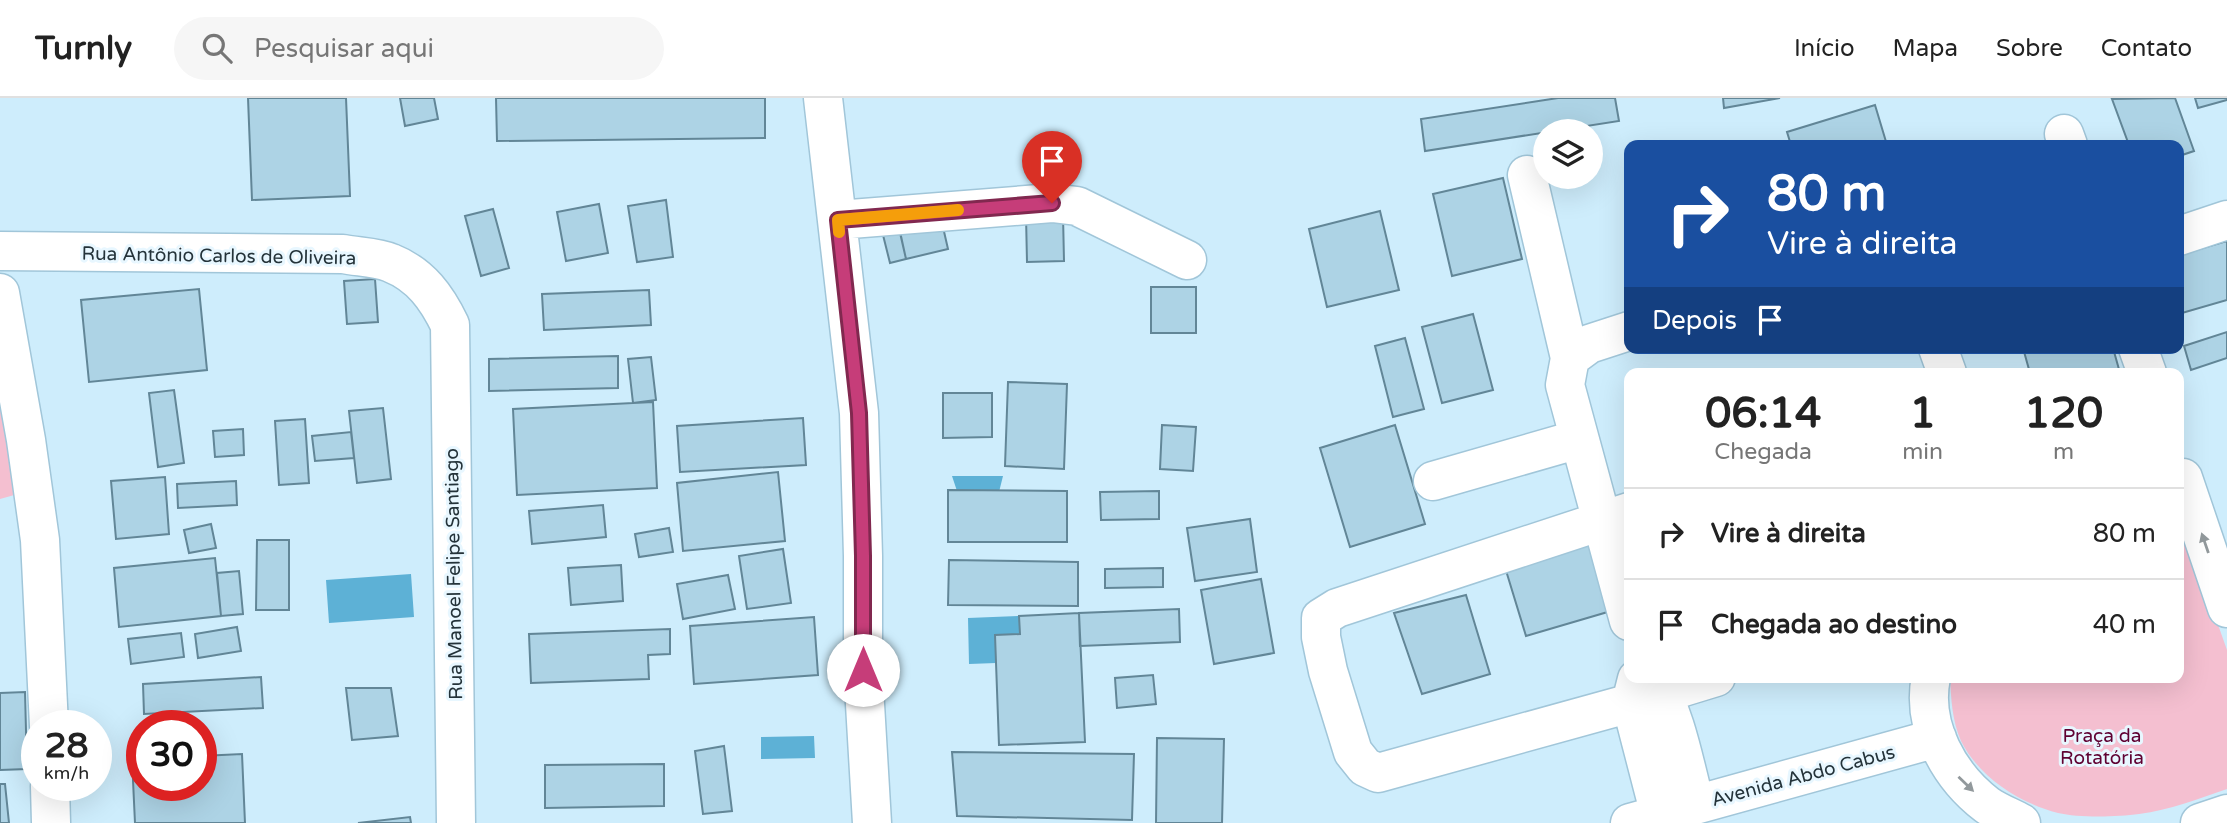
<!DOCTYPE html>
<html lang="pt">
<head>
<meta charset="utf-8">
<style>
  :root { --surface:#fff; --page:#f6f6f6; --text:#222; --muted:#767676; --line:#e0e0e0 }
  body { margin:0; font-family:"Varela Round",sans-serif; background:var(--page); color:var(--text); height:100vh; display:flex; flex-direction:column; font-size:26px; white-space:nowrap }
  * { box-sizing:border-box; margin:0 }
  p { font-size:23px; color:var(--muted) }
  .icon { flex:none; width:38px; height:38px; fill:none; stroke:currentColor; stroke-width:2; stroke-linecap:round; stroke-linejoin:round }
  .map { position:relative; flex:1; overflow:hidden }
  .drawer { position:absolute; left:1624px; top:270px; width:560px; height:315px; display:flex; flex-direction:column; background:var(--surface); border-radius:14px; box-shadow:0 7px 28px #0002 }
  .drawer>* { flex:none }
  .guide { position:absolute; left:1624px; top:42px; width:560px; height:214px; border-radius:14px; box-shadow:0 7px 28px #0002; background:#1a4fa0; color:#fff; overflow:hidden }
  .buttons { position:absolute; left:1533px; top:21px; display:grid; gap:14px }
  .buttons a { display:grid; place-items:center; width:70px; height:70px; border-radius:50%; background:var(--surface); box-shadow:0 7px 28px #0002; font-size:35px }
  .speed { position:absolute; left:21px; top:612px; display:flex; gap:14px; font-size:35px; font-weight:700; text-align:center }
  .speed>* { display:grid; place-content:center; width:91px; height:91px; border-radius:50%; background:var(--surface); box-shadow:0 7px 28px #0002; line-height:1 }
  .speed small { font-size:18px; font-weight:400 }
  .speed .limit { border:10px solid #d22; background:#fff; color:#111 }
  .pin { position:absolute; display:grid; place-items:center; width:60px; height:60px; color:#fff; margin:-72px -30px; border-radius:50% 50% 50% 0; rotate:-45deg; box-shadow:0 0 7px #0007 }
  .pin .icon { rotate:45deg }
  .me { position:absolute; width:77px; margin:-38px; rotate:0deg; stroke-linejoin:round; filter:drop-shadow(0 0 5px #0008) }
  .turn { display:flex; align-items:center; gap:24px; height:147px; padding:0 28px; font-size:32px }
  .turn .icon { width:91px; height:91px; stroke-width:2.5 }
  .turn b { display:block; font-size:49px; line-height:60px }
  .then { display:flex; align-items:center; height:66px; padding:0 28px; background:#0003; gap:14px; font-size:26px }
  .eta { display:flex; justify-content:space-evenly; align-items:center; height:119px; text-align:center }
  .eta b { font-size:42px; font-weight:700; line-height:49px }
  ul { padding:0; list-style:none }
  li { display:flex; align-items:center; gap:21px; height:91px; padding:0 28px; border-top:2px solid var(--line) }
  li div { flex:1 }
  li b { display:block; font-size:26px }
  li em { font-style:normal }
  header { display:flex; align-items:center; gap:42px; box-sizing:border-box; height:98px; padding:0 35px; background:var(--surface); border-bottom:2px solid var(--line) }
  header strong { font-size:33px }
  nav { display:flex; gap:38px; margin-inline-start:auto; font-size:24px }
  .search { width:490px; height:63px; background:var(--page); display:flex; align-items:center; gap:18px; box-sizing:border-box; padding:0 24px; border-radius:38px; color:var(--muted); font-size:26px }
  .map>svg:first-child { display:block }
  .green { fill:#f4bfd0 }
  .water { fill:#5db1d6 }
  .building { fill:#add3e5; stroke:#628697; stroke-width:2 }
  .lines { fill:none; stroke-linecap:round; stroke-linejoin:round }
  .minor-casing { stroke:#a1c6d9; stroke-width:41 }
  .major-casing { stroke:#a1c6d9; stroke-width:41 }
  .minor { stroke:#fff; stroke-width:38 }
  .major { stroke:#fff; stroke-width:38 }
  .oneway { fill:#92999c }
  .route-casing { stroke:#81284f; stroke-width:18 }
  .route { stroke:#c63d79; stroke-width:12 }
  .slow { stroke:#f59e0b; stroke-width:12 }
  .labels { text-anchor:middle; stroke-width:6; stroke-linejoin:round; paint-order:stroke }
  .street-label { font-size:19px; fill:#24333a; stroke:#e8f7ff }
  .park-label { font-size:19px; fill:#5f0132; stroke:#e8f7ff }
</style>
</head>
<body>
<header>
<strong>Turnly</strong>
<div class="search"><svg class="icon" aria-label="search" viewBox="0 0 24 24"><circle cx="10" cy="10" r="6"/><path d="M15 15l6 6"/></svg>Pesquisar aqui</div>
<nav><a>Início</a><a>Mapa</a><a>Sobre</a><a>Contato</a></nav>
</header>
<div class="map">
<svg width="2227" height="725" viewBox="0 0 2227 725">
  <rect width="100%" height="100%" fill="#ceedfc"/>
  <!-- green -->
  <path class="green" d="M0 236 25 394 0 401Z
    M2179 417 2227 552V691C2198 701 2170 712 2139 716 2117 719 2079 720 2058 715 2019 705 1979 679 1961 643 1952 623 1951 600 1950 579H2179Z"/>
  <!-- water -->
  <path class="water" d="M952 378H1003L996 406 959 399Z
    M411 476 414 519 329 525 326 482Z
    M1019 518 1020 536 995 537 996 565 969 566 968 520Z
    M814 638 815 660 761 661V639Z"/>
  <!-- building -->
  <path class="building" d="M248 0H346L350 98 252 102Z
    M400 0H434L438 21 405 28Z
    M496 0H765V40L497 43Z
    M1558 0H1615L1619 23 1425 53 1421 21Z
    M1723 0H1780L1724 10Z
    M2175 0 2194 53 2179 58V47H2129L2112 1Z
    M2195 0H2227V2L2198 10Z
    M1875 7 1887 47H1791L1787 34Z
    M1503 80 1522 161 1452 178 1433 96Z
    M666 102 673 159 637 164 628 108Z
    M599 106 608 155 566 163 557 114Z
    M493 111 509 170 481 178 465 118Z
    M1380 113 1399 192 1327 209 1309 131Z
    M940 116 948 151 906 161 898 126Z
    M1063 117 1064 163 1027 164 1026 118Z
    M899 129 906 161 890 165 882 133Z
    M2227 143V202L2182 215 2179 203V157Z
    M375 181 378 224 347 226 344 183Z
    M1151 189H1196V235H1151Z
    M199 191 207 272 89 284 81 202Z
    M649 192 651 227 544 232 542 196Z
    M1473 216 1493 292 1442 305 1422 229Z
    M2227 234V260L2191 272 2184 248Z
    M1405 240 1424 311 1393 319 1375 248Z
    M2023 250H2113L2120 275H2030Z
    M618 258V290L489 293V261Z
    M651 259 656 302 633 305 628 261Z
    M1008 284 1067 286 1064 371 1005 368Z
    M174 292 184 365 158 369 149 295Z
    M943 295H992V339L943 340Z
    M653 304 657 390 517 397 513 311Z
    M383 310 391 381 357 385 349 313Z
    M803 320 806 367 680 374 677 328Z
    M305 321 309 385 279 387 275 323Z
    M1162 327 1196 329 1193 373 1160 371Z
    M1395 327 1425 426 1350 449 1320 350Z
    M243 331 244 357 215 359 213 333Z
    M351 334 354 360 315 363 312 338Z
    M778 374 785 443 683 453 677 385Z
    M165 379 169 436 116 441 111 383Z
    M236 383 237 407 178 410 177 386Z
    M948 392 1067 393V444H948Z
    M1159 393V421L1101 422 1100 394Z
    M603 407 606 439 532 446 529 413Z
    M1250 421 1257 474 1195 483 1187 430Z
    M211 426 216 450 189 455 184 432Z
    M669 430 673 454 639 459 635 436Z
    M1589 440 1611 513 1526 538 1504 466Z
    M257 442H289V512H256Z
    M783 451 791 505 747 511 739 458Z
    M215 460 221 518 119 529 114 470Z
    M949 462 1078 464V508L948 507Z
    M621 467 623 503 571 507 568 470Z
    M1163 470V489L1105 490V471Z
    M239 473 243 516 221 518 217 475Z
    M728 477 735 511 683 521 677 486Z
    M1261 481 1274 555 1214 566 1201 492Z
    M1466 497 1490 576 1422 596 1394 515Z
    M1179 511 1180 544 1080 548 1079 515Z
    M1079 515 1085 644 999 647 995 537 1020 536 1019 518Z
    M814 519 818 577 694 586 690 528Z
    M237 529 241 553 198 560 195 536Z
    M670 531V556L648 557 649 581 531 585 529 536Z
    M181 535 184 559 131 566 128 541Z
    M1153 577 1156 606 1117 610 1115 580Z
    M261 579 263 610 144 616 143 586Z
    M346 590H391L398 638 352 642Z
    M25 594 27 671 0 672V595Z
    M1157 640 1224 641 1222 725H1156Z
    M724 648 732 713 703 716 695 653Z
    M952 654 1134 656 1132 722 957 718Z
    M242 656 245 725H135L132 661 142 660V688H201V658Z
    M664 666V708L545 710V667Z
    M0 686H5L9 725H0Z
    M410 719 411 725H358Z"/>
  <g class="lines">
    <defs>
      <path id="minor" d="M823 0 859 315 863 458V572L872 725
        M2064 36 2068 47
        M1527 77 1570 260
        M838 122 1052 105 1077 108 1187 162
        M2179 138 2227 122
        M0 153 343 156C358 159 377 159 391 165 421 177 437 200 450 227L456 725
        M0 195 26 342 40 442 49 628
        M1629 233 1589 246 1570 260 1565 287 1629 523
        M1938 250 1947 275
        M2138 250 2147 275
        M1433 383 1579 341
        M1629 414 1337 510 1321 520V539L1328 573 1353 654 1365 669 1378 675 1631 605 1716 579
        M1653 579C1676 616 1684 664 1695 706
        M1637 581 1631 605 1660 717
        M50 688 51 725"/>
      <path id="major" d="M2179 382 2183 380 2227 510
        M1931 579C1921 628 1949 678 1987 707 1997 714 2010 719 2021 725
        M1630 725 1937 640
        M2200 725 2227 716"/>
    </defs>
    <!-- minor casing -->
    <use href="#minor" class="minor-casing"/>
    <!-- major casing -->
    <use href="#major" class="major-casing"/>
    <!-- minor -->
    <use href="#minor" class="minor"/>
    <!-- major -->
    <use href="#major" class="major"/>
  </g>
  <!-- one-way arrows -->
  <defs><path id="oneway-solid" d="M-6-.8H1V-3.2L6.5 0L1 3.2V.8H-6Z" transform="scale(1.75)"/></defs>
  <g class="oneway">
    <use href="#oneway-solid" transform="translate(2205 445) rotate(-109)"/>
    <use href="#oneway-solid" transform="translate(1966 686) rotate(44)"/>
  </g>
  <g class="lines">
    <defs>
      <path id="route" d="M863 572V458L859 315 838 122 1052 105"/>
    </defs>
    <!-- route casing -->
    <use href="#route" class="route-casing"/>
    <!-- route -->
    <use href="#route" class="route"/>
    <!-- slow -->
    <path class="slow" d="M839 134 838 122 958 112"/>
  </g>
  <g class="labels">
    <!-- street labels -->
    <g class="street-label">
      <text transform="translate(219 157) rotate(1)" y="7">Rua Antônio Carlos de Oliveira</text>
      <text transform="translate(453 476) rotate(-91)" y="7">Rua Manoel Felipe Santiago</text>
      <text transform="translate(1803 677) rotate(-15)" y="7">Avenida Abdo Cabus</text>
    </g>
    <!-- park labels -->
    <g class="park-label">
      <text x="2102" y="644">Praça da<tspan x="2102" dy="22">Rotatória</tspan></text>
    </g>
  </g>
</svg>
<div class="buttons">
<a><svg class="icon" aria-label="layers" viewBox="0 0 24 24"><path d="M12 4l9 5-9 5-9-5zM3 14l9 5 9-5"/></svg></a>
</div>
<div class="speed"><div>28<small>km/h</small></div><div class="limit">30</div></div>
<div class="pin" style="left:1052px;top:105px;background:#d93025"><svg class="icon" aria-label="arrive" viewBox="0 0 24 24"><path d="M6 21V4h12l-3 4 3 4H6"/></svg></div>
<svg class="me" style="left:863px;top:572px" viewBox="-20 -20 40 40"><circle r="19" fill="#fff"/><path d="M0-13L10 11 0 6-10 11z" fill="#c63d79"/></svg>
<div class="guide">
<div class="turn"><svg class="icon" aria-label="right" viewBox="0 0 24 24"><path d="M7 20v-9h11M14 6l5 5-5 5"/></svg><div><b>80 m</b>Vire à direita</div></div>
<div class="then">Depois<svg class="icon" aria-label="arrive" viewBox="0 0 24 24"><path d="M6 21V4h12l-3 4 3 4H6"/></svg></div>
</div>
<section class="drawer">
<div class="eta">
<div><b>06:14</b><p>Chegada</p></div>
<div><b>1</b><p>min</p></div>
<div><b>120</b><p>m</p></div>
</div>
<ul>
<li><svg class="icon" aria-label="right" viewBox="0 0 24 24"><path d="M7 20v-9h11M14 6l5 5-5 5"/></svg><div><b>Vire à direita</b></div><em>80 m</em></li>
<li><svg class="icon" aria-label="arrive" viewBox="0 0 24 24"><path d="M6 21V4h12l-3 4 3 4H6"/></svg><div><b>Chegada ao destino</b></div><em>40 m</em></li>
</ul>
</section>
</div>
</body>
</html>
